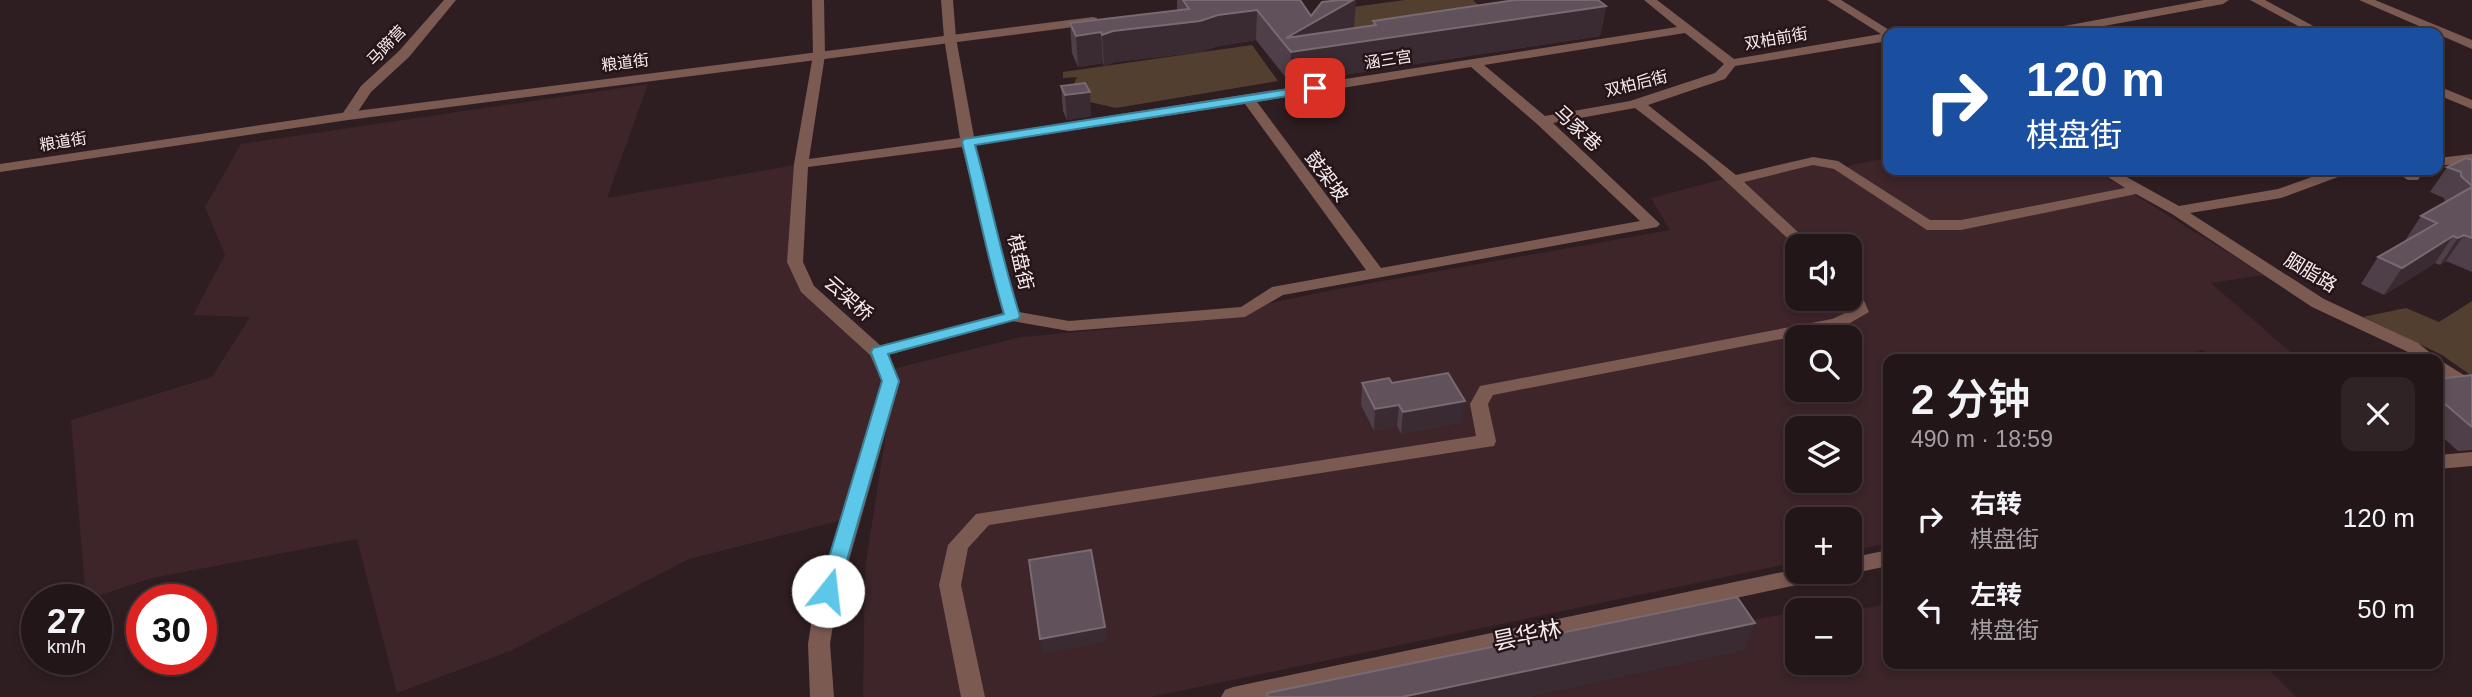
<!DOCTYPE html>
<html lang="zh">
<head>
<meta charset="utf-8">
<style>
  :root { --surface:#231619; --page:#2f2326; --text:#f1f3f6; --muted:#a39fa2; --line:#403538 }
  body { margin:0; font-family:Arial,"Noto Sans SC",sans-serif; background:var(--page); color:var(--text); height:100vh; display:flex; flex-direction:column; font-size:26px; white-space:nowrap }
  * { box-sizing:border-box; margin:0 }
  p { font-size:23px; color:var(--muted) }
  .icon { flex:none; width:38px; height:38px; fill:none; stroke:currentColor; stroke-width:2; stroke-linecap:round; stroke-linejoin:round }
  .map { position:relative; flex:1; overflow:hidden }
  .details { position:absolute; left:1883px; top:354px; width:560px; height:315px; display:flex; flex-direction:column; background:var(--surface); border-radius:14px; box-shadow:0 4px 10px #0003,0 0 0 2px var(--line) }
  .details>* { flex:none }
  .banner { position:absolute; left:1883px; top:28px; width:560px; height:147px; border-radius:14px; box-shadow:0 4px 10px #0003,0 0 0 2px var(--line); background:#1a4fa0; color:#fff; overflow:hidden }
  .buttons { position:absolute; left:1785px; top:234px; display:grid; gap:14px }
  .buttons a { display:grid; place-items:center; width:77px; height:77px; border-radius:14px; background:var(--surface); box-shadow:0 4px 10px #0003,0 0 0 2px var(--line); font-size:35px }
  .speed { position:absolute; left:21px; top:584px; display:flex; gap:14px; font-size:35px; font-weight:700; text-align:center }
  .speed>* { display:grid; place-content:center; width:91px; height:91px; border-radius:50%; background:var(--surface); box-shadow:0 4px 10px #0003,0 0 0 2px var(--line); line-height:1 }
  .speed small { font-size:18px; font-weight:400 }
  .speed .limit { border:10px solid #d22; background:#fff; color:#111 }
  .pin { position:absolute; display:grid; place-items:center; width:60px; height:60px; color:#fff; margin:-30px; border-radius:14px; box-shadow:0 4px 10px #0006 }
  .me { position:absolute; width:77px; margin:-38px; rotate:16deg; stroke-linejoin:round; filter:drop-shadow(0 0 5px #0008) }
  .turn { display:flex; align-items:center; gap:24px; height:147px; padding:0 28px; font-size:32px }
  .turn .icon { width:91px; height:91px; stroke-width:2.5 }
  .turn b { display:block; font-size:49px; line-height:60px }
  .round { display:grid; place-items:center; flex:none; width:74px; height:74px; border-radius:14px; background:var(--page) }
  .headline { display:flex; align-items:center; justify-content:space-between; height:119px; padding:0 28px }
  h1 { font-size:42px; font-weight:600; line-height:52px }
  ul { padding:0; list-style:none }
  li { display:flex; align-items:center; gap:21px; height:91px; padding:0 28px }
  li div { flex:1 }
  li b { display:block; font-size:26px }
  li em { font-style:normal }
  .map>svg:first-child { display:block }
  .built { fill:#3d252a; fill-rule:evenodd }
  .green { fill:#523f2f }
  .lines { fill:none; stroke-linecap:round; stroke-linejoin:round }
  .minor { fill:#7b5a52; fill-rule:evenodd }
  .tertiary { fill:#7b5a52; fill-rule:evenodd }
  .wall { fill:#4e3f49 }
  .shaded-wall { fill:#3a2a32 }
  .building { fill:#60515b; stroke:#786a72; stroke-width:2 }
  .route { fill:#5cc7e8; stroke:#3c8197; stroke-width:2 }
  .labels { text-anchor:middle; stroke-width:5; stroke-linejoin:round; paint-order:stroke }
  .far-street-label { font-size:16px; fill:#f7ebed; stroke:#251418 }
  .street-label { font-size:19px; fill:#f7ebed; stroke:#251418 }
  .near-street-label { font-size:23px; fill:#f7ebed; stroke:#251418 }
</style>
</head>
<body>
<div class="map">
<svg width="2472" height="697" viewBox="0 0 2472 697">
  <rect width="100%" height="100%" fill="#2f1e21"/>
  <!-- built -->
  <path class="built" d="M648 84 607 198 801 164 795 262 807 288 878 352 891 381 843 520 689 559 510 651 397 693 357 539 152 578 86 600 71 420 212 377 250 317 193 315 225 255 205 207 241 144Z
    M1888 158V170H2095L2264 275 2211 283 2295 356 2214 359 2203 350 2159 359H1888V543L1850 551V520H1797V562L1151 697H863L865 569 896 368 1021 337 1178 323 1332 290 1670 230 1651 198 1791 161 1843 170 1851 165ZM1797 247H1850V299H1797ZM1797 338H1850V390H1797ZM1797 429H1850V481H1797Z
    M1888 604V663H2263L2296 697H1531L1744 651 1727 625 1795 612 1797 615V663H1850V611Z"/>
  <!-- green -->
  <path class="green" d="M1405 0H1473L1501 27 1362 47 1331 10Z
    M1252 45 1278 81 1116 108 1090 102 1073 86 1077 77 1063 78V72Z
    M2472 301V376L2442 355 2363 317 2406 308 2439 322Z"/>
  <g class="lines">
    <!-- minor -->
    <path class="minor" d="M444 0H456L409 57 371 92 353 119H343L341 116 361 86 399 51Z
      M812 0H824L825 55 809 159 960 138 944 38 941 0H953L956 38 974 137 1677 27 1644 0H1657L1734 59 1881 34 1827 0H1841L1894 33H1888V41L1735 66 1725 79 1648 105 1736 175 1813 157 1838 161 1930 220H1961L2125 188 2097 170H2114L2179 206 2278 189 2331 170H2376L2369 174 2338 177 2281 198 2190 213 2324 299 2418 343 2438 359H2417L2406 351 2312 307 2172 214 2136 194 1961 230H1927L1834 169 1813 165 1744 182 1814 247H1797L1705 162 1635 108 1553 123 1657 221 1660 224 1657 227 1283 295 1245 317 1069 331 1012 321 888 355 900 381 836 606 830 644 834 697H810L808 644 814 606 882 381 870 355 801 292 787 262 794 164 813 55ZM1685 33 1724 64 1715 73 1630 101 1545 116 1484 65ZM1471 67 1537 124 1640 221 1381 268 1257 102ZM1245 104 1366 270 1272 287 1241 307 1069 321 1019 312C1002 257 991 201 976 145ZM962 147C977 202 987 258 1003 313L881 346 814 286 803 262 808 167Z
      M2204 0H2229L2223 4 2066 33H2042L2048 29Z
      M2250 0H2265L2326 33H2311Z
      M2359 0H2375L2472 40V49Z
      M2438 86 2472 100V109L2438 95Z
      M2472 154V162L2438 166V158Z
      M2392 170H2410L2420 177 2418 180H2408Z
      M1850 282 1858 287 1869 312 1843 327 1493 395 1488 404 1496 441 1494 446 1487 447 989 525 968 548 961 585 985 697H961L939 585 948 545 976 514 1476 436 1470 404 1480 386 1832 319 1852 310 1847 299H1850Z
      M2438 359 2472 380V394L2438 373Z"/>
    <!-- tertiary -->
    <path class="tertiary" d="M1093 17 1097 18V24L348 120 0 172V164L348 112Z
      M2472 452V466L2438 469V455Z
      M1888 550V566L1850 574 1845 572H1850V558Z
      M1797 569V572H1830L1827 578 1820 580 1277 697H1221L1225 690 1233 687Z"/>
  </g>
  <!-- wall -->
  <path class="wall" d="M1177 0H1300L1311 16 1354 28 1372 25 1373 21 1606 6 1600 36 1290 83 1256 40 1218 46 1201 52 1115 62 1104 66 1103 63 1078 67 1072 53 1070 23 1177 10Z
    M1061 86 1091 116 1067 120 1063 111Z
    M2472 160V272L2446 261 2440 265 2435 263 2384 295 2361 284 2378 257 2404 242 2421 216 2445 202 2444 198 2430 192 2447 167Z
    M2472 375V450L2458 451 2438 433V379Z
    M1362 383H1392L1462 422 1401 434 1397 426 1374 431 1361 405Z"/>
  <!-- shaded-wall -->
  <path class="shaded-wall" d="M1353 0H1356L1354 28 1606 6 1600 36 1290 83 1291 52 1286 38Z
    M1257 10 1256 40 1218 46 1201 52 1115 62 1104 66 1102 35 1113 31Z
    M1101 32 1103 63 1078 67 1076 36Z
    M1090 92 1091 116 1067 120 1065 95Z
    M2464 235 2446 261 2440 265 2458 238Z
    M2453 236 2435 263 2384 295 2402 268Z
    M1465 401 1462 422 1401 434 1403 412Z
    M1399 405 1397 426 1374 431 1375 409Z
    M1755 623 1744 651 1531 697H1402Z
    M1105 627 1107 642 1042 654 1040 639Z"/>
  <!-- building -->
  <path class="building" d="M1183 0H1300L1311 16 1322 2 1340 0H1353L1286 38 1376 25 1373 21 1515 0H1598L1606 6 1291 52 1257 10 1218 15 1200 21 1113 31 1102 35 1101 32 1076 36 1070 23 1189 9Z
    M1085 83 1090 92 1065 95 1061 86Z
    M2466 158 2472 160V186L2461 176V172L2447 167Z
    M2472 187V238L2464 235 2458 238 2453 236 2402 268 2378 257 2437 223 2421 216Z
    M1448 373 1465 401 1403 412 1399 405 1375 409 1362 383 1389 378 1392 383Z
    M2472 375V427L2438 398V379Z
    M1091 550 1105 627 1040 639 1029 560Z
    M1737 597 1755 623 1402 697H1268L1267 693Z"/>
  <!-- route -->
  <path class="route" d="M1315 85 1320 86V91L975 145C991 202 1002 260 1020 316L1018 319 888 354 899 381 838 591 835 596 828 598 822 596 819 591 882 381 871 352 873 348 1004 314C987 257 976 199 962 142L964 139Z"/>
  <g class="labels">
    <!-- far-street labels -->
    <g class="far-street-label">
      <text transform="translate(1776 38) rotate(-10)" y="6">双柏前街</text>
      <text transform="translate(386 45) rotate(-46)" y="6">马蹄营</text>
      <text transform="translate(1388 59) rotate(-9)" y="6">涵三宫</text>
      <text transform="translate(625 62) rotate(-7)" y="6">粮道街</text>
      <text transform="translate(1636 83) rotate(-14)" y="6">双柏后街</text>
      <text transform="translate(63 141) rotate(-9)" y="6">粮道街</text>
    </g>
    <!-- street labels -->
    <g class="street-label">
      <text transform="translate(1578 128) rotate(43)" y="7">马家巷</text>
      <text transform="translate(1327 176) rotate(53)" y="7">鼓架坡</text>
      <text transform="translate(1021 262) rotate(77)" y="7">棋盘街</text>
      <text transform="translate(2311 272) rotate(31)" y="7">胭脂路</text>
      <text transform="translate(849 298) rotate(41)" y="7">云架桥</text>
    </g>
    <!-- near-street labels -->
    <g class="near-street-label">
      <text transform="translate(1527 635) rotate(-12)" y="8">昙华林</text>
    </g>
  </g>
</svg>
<div class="buttons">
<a><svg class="icon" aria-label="sound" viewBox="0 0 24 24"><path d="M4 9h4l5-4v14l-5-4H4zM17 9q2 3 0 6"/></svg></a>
<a><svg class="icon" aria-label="search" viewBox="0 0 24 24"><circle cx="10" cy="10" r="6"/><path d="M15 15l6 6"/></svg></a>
<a><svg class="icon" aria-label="layers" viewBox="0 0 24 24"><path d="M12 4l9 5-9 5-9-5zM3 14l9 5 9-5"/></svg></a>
<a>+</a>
<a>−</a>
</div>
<div class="speed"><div>27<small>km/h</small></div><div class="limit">30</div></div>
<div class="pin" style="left:1315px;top:88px;background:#d93025"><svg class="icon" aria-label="arrive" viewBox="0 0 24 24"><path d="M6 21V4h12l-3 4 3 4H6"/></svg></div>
<svg class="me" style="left:828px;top:591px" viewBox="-20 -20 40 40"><circle r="19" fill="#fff"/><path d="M0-13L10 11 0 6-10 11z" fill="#5cc7e8"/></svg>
<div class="banner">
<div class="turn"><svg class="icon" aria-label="right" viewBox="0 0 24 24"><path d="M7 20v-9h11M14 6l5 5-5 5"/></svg><div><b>120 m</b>棋盘街</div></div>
</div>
<section class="details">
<div class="headline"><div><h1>2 分钟</h1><p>490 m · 18:59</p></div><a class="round"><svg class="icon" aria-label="close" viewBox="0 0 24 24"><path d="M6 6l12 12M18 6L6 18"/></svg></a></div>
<ul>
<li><svg class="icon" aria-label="right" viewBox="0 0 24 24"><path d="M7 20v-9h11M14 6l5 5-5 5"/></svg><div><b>右转</b><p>棋盘街</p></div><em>120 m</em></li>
<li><svg class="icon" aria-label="left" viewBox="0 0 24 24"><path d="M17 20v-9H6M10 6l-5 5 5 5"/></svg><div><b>左转</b><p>棋盘街</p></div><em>50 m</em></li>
</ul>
</section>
</div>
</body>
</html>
